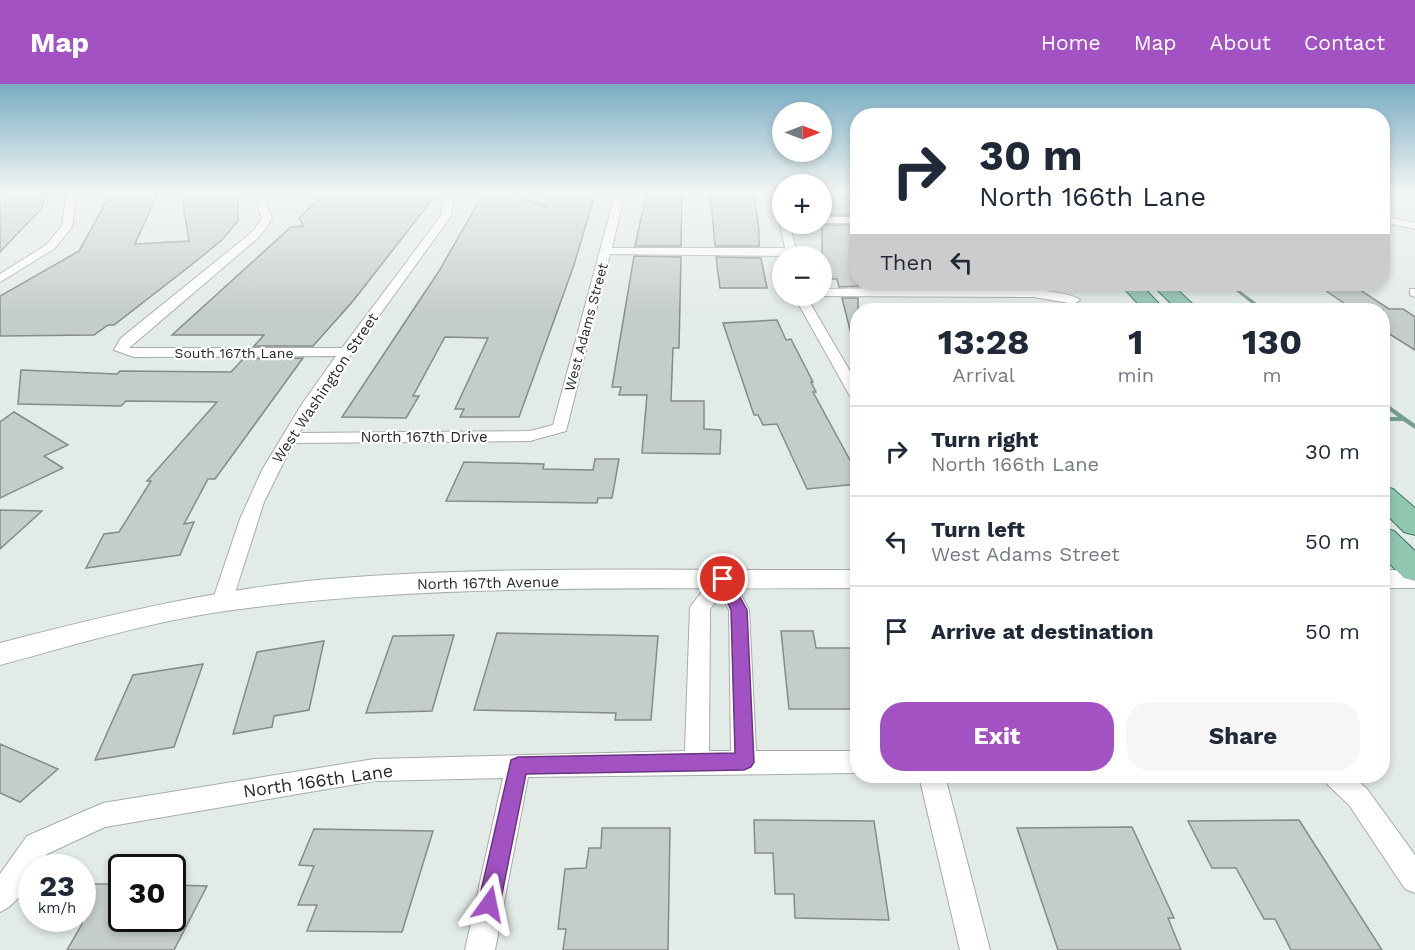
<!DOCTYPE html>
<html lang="en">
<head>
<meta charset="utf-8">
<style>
  :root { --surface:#fff; --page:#f6f6f7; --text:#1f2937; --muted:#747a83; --line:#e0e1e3; --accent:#a252c3 }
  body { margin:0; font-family:"Work Sans",sans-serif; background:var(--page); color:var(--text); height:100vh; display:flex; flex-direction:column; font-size:22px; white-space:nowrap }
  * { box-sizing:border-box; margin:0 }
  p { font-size:20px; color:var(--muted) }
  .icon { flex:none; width:33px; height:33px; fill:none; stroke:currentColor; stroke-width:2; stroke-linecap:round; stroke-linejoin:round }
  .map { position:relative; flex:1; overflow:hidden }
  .side { position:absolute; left:850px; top:219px; width:540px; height:480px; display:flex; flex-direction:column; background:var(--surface); border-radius:24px; box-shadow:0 3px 9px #0003 }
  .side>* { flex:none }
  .hud { position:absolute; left:850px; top:24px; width:540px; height:183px; border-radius:24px; box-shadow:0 3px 9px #0003; background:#fff; color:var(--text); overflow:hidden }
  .needle { width:39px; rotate:90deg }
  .fabs { position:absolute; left:772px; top:18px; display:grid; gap:12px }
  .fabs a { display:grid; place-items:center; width:60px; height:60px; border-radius:50%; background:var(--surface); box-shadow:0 3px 9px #0003; font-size:30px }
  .speed { position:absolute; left:18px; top:770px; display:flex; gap:12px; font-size:30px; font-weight:700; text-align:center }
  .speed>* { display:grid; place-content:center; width:78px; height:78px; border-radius:50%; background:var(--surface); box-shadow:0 3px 9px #0003; line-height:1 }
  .speed small { font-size:15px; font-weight:400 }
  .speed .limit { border:3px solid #111; border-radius:9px; background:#fff; color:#111 }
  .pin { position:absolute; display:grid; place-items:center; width:51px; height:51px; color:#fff; margin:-26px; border:3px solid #fff; border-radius:50%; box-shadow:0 2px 6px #0007 }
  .me { position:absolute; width:66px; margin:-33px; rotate:12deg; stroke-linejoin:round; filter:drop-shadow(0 0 4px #0008) }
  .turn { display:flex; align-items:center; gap:21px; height:126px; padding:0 30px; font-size:27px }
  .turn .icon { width:78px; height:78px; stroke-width:2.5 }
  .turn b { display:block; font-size:42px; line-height:51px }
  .then { display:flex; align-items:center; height:57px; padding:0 30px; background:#0003; gap:12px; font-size:22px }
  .eta { display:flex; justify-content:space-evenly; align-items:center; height:102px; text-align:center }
  .eta b { font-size:36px; font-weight:700; line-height:42px }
  .cta { display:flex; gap:12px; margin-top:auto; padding:12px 30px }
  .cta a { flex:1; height:69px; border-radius:24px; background:var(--accent); color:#fff; font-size:24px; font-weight:700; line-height:69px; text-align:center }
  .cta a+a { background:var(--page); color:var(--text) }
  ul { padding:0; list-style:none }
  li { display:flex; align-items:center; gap:18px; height:90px; padding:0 30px; border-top:2px solid var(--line) }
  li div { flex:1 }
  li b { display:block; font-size:22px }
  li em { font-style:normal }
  header { display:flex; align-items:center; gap:36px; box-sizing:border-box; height:84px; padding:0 30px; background:var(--accent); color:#fff }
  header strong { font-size:28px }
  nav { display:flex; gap:33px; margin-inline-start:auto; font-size:21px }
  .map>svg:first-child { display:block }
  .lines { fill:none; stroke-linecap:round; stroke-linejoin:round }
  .stream { fill:#749f8c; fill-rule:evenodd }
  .building { fill:#c5cdc9; stroke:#858c88; stroke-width:1.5 }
  .minor-casing { stroke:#a6ada9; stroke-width:2 }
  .tertiary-casing { stroke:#a6ada9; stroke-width:2 }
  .primary-casing { stroke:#3c775f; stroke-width:2 }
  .minor { fill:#fff; fill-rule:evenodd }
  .tertiary { fill:#fff; fill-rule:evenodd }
  .primary { fill:#91c6b1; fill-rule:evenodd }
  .route { fill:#a252c3; stroke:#69357f; stroke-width:1.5 }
  .labels { text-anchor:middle; stroke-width:4.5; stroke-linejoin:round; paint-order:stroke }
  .far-street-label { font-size:14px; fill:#272a28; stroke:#fff }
  .street-label { font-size:15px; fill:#272a28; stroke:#fff }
  .near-street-label { font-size:18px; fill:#272a28; stroke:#fff }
</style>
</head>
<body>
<header>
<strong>Map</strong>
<nav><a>Home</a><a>Map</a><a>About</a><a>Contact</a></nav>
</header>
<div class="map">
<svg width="1415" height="866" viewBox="0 0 1415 866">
  <rect width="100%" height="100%" fill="#e3ebe7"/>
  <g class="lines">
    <!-- stream -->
    <path class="stream" d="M1227 200H1231L1266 226H1260Z
      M1383 317 1415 340V345L1403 337H1383V333H1398L1383 322Z"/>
  </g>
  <!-- building -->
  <path class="building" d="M6 107H48L41 125 0 168V112Z
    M112 107H159L135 160 189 157 181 107H238V137L222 156 190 182 114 241H108L94 251 0 252V212L79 167Z
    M328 107H433L435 112 353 217 313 262H254L264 251H172L291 143 303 142 299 134Z
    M485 107H503L545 122 549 114 559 113 562 107H596L574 181 519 333H460L464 325H455L488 254 445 253 413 312H419L406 334 342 333 439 187Z
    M647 107H682L681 162H635Z
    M710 107H753L759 144V162H715Z
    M822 109H840L841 113H846L854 131H822Z
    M822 141H858V202L839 203 837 195H822Z
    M634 172 681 173 679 264H673L671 317H704V345L721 346 720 370 642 369 647 311H619L621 303H612Z
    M716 173 761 174 767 204H720Z
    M1316 200H1351L1389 225H1403L1415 233V266L1383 246V226H1354Z
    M842 214H858V249L851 250Z
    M777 236 786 256 791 255 813 298H811L816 308H813L858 391V400L807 405 777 340 763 341 758 331H754L723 239Z
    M303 274 215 395H208L184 440 194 438 180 471 86 484 104 450 119 448 151 397H147L217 318 126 317 121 322 18 320 21 286 117 290 120 287 231 288 243 275Z
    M14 328 68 361 44 372 63 384 0 414V338Z
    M595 375H619L612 414H598L597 419 446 417 464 378 544 380 543 385 593 386Z
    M0 426 42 427 0 465Z
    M781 547H813L816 564H858V625H789Z
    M497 549 658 552 651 636H615L616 629 474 626Z
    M454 551 432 627 366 629 393 552Z
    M324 557 309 626 274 632 272 643 233 650 257 568Z
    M203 580 174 663 95 676 133 591Z
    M0 660 58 685 20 718 0 709Z
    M754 736 874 737 889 836 795 834 794 810H775L773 769H755Z
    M1299 736 1382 866H1291L1275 835H1264L1236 784H1212L1188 737Z
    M1132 743 1174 834H1168L1181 866H1058L1017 744Z
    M602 744H670L668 866H563L566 845H558L565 785 586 784 589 764H601Z
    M314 745 433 747 402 848 307 847 317 821H298L314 782 299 781Z
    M82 800H122V834H172V801L207 802 174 866H67L82 840Z"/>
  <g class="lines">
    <defs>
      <path id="minor" d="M67 107H77L72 143 54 165 0 198V190L46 161 62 142Z
        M252 107H261L272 135 259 153 129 264H342L441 132 443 120 435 107H444L453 120 451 132 337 290 299 349 530 347 553 341 616 107H625L612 164H785L780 140 783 137 790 140 797 172 610 170 566 347 530 357 293 359 264 418 232 518 229 523 222 525 215 523 212 518 240 435 262 386 302 320 336 272 134 273 114 266 121 254 251 149 262 135Z
        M774 107H783V134L778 131Z
        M1383 132 1415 139V145L1383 138Z
        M822 133H858V139H822Z
        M822 205C862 205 1059 197 1080 216L1074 220 1034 213 818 212H822Z
        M1410 205H1415V213L1410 211Z
        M794 212H806L858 301V318L851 314Z
        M723 488 730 490 749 526 756 667H858V689L528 693 495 866H465L503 694 374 697 105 743 47 770 38 783H32C32 800 15 822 0 828V790L27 752 103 719 374 675 685 667 690 523 716 490ZM721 511 729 526 731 667H709L710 525Z
        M919 692H945L990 866H960Z
        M1323 692H1353L1367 705 1415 771V809L1405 805 1349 721 1327 700Z"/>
      <path id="tertiary" d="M858 486V504C647 506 434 498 225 527 148 538 74 561 0 581V559C108 531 216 505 328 495 503 481 682 487 858 486Z
        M1383 486H1415V504H1383Z"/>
      <path id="primary" d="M1120 200H1140L1165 226H1144Z
        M1151 200H1171L1199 226H1178Z
        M1383 402 1393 405 1415 424V451L1404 448 1383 427Z
        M1383 444 1394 447 1415 467V497L1404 494 1383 473Z"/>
    </defs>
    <!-- minor casing -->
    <use href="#minor" class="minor-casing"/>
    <!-- tertiary casing -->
    <use href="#tertiary" class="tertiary-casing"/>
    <!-- primary casing -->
    <use href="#primary" class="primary-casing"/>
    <!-- minor -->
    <use href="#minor" class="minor"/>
    <!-- tertiary -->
    <use href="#tertiary" class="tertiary"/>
    <!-- primary -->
    <use href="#primary" class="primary"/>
  </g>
  <!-- sky -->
  <linearGradient id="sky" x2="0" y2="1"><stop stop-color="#79acc3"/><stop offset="0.47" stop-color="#f2f6f4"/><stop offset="1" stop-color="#f2f6f4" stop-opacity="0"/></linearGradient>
  <rect width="1415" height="229" fill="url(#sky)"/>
  <!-- route -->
  <path class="route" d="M723 490 728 491 747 526 754 678 751 683 744 686 526 690 500 820 497 828 489 831 481 828 478 820 511 676 518 673 735 669 731 526 716 495Z"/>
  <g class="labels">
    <!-- far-street labels -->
    <g class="far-street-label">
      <text transform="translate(586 243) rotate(-75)" y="5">West Adams Street</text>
      <text x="234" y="274">South 167th Lane</text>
    </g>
    <!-- street labels -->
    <g class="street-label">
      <text transform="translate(325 304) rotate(-56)" y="5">West Washington Street</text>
      <text x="424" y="358">North 167th Drive</text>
      <text transform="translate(488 499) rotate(-1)" y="5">North 167th Avenue</text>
    </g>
    <!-- near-street labels -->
    <g class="near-street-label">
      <text transform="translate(318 697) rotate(-8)" y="6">North 166th Lane</text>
    </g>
  </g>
</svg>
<div class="fabs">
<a><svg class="needle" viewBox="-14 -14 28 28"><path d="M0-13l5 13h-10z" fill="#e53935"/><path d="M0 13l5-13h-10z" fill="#747a83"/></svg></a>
<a>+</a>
<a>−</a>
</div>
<div class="speed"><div>23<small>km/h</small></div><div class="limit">30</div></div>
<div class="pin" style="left:723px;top:495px;background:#d93025"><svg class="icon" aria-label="arrive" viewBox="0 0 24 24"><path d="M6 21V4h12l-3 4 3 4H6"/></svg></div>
<svg class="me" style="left:489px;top:820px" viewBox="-20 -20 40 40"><path d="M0-17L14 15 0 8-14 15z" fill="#a252c3" stroke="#fff" stroke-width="4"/></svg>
<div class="hud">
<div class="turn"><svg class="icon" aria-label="right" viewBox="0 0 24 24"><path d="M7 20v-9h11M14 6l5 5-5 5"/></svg><div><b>30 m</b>North 166th Lane</div></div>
<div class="then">Then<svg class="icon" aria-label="left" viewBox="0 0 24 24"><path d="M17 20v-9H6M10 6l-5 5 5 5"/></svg></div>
</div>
<section class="side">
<div class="eta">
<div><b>13:28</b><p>Arrival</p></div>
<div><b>1</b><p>min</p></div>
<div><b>130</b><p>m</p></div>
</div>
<ul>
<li><svg class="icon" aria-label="right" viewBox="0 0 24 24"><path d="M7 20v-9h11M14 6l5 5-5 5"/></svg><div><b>Turn right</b><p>North 166th Lane</p></div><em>30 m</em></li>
<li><svg class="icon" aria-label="left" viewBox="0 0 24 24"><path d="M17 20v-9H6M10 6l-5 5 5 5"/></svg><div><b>Turn left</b><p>West Adams Street</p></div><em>50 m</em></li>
<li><svg class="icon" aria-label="arrive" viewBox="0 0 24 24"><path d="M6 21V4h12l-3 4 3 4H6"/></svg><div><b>Arrive at destination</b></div><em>50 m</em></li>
</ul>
<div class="cta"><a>Exit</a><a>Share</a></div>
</section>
</div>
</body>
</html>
